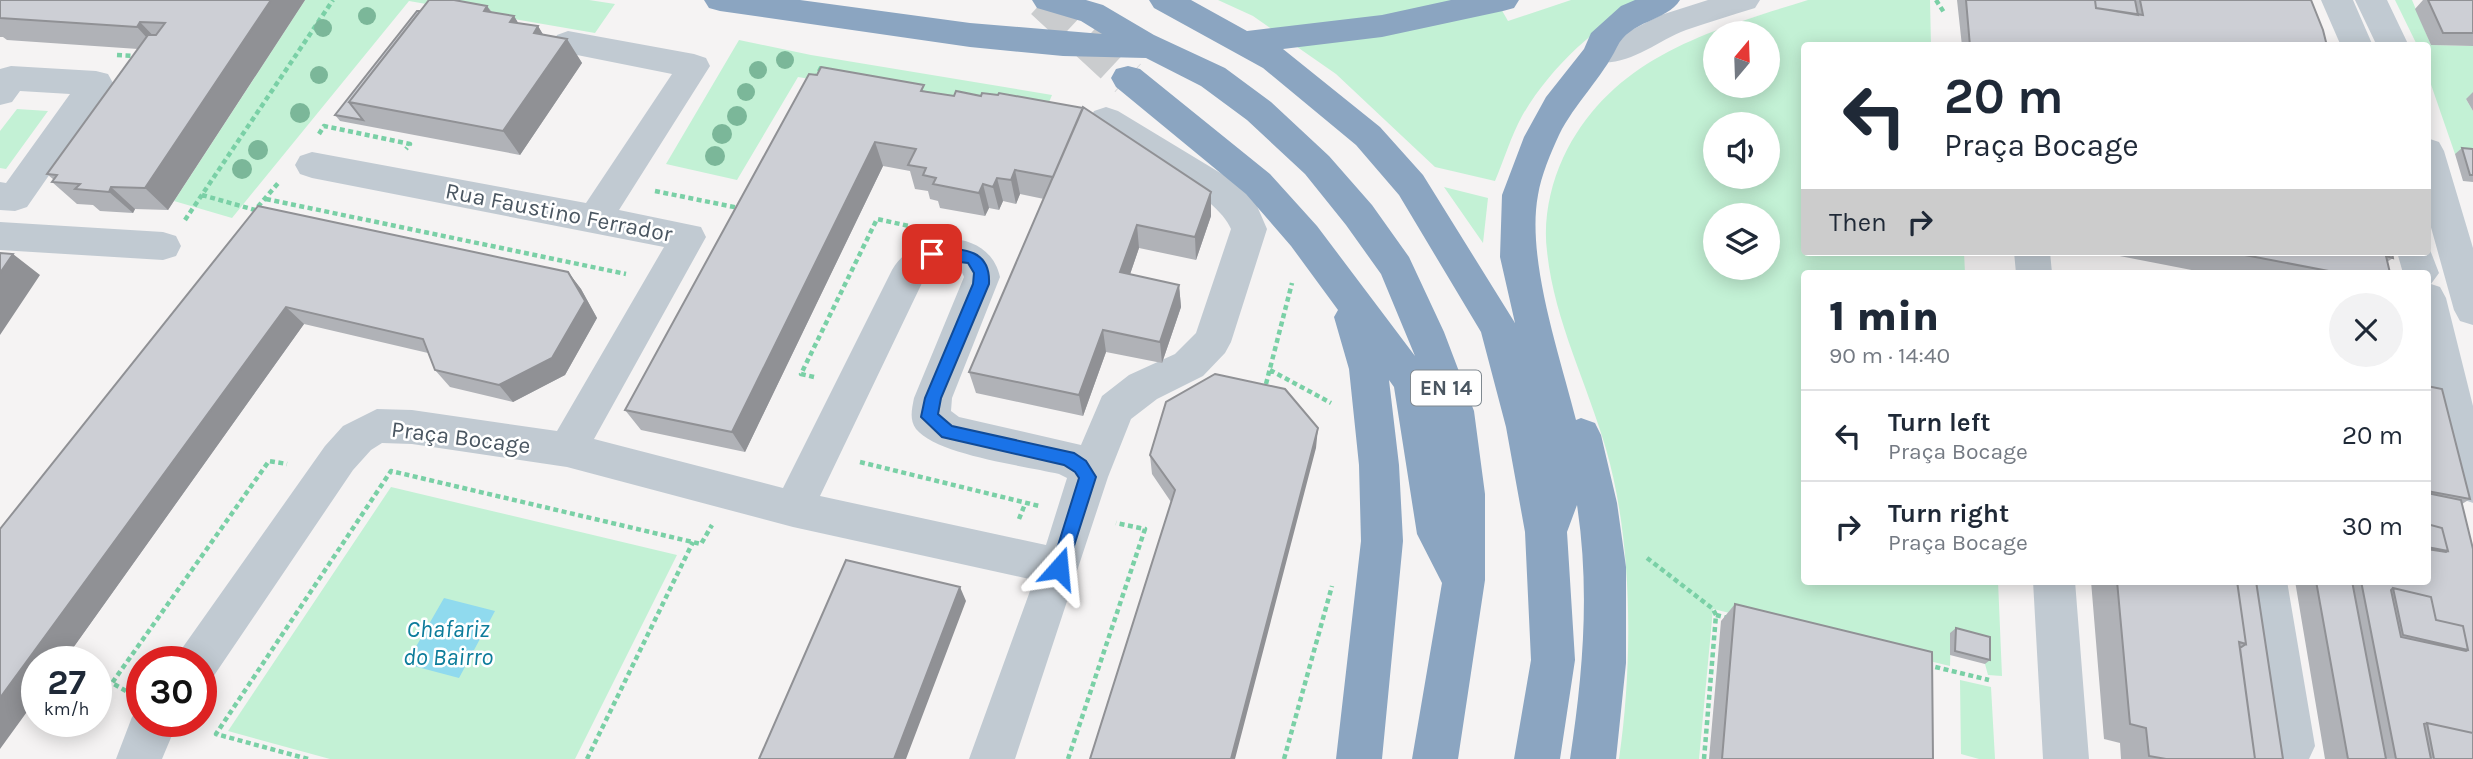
<!DOCTYPE html>
<html lang="en">
<head>
<meta charset="utf-8">
<style>
  :root { --surface:#fff; --page:#f2f2f3; --text:#1f2937; --muted:#747a83; --line:#e0e1e3 }
  body { margin:0; font-family:Karla,sans-serif; background:var(--page); color:var(--text); height:100vh; display:flex; flex-direction:column; font-size:26px; white-space:nowrap }
  * { box-sizing:border-box; margin:0 }
  p { font-size:23px; color:var(--muted) }
  .icon { flex:none; width:38px; height:38px; fill:none; stroke:currentColor; stroke-width:2; stroke-linecap:round; stroke-linejoin:round }
  .map { position:relative; flex:1; overflow:hidden }
  .details { position:absolute; left:1801px; top:270px; width:630px; height:315px; display:flex; flex-direction:column; background:var(--surface); border-radius:7px; box-shadow:0 4px 18px #0003 }
  .details>* { flex:none }
  .guide { position:absolute; left:1801px; top:42px; width:630px; height:214px; border-radius:7px; box-shadow:0 4px 18px #0003; background:#fff; color:var(--text); overflow:hidden }
  .needle { width:46px; rotate:19deg }
  .controls { position:absolute; left:1703px; top:21px; display:grid; gap:14px }
  .controls a { display:grid; place-items:center; width:77px; height:77px; border-radius:50%; background:var(--surface); box-shadow:0 4px 18px #0003; font-size:35px }
  .speed { position:absolute; left:21px; top:646px; display:flex; gap:14px; font-size:35px; font-weight:700; text-align:center }
  .speed>* { display:grid; place-content:center; width:91px; height:91px; border-radius:50%; background:var(--surface); box-shadow:0 4px 18px #0003; line-height:1 }
  .speed small { font-size:18px; font-weight:400 }
  .speed .limit { border:10px solid #d22; background:#fff; color:#111 }
  .pin { position:absolute; display:grid; place-items:center; width:60px; height:60px; color:#fff; margin:-30px; border-radius:14px; box-shadow:0 4px 10px #0006 }
  .me { position:absolute; width:77px; margin:-38px; rotate:18deg; stroke-linejoin:round; filter:drop-shadow(0 0 5px #0008) }
  .turn { display:flex; align-items:center; gap:24px; height:147px; padding:0 28px; font-size:32px }
  .turn .icon { width:91px; height:91px; stroke-width:2.5 }
  .turn b { display:block; font-size:49px; line-height:60px }
  .then { display:flex; align-items:center; height:66px; padding:0 28px; background:#0003; gap:14px; font-size:26px }
  .round { display:grid; place-items:center; flex:none; width:74px; height:74px; border-radius:37px; background:var(--page) }
  .headline { display:flex; align-items:center; justify-content:space-between; height:119px; padding:0 28px }
  h1 { font-size:42px; font-weight:800; line-height:52px }
  ul { padding:0; list-style:none }
  li { display:flex; align-items:center; gap:21px; height:91px; padding:0 28px; border-top:2px solid var(--line) }
  li div { flex:1 }
  li b { display:block; font-size:26px }
  li em { font-style:normal }
  .map>svg:first-child { display:block }
  .green { fill:#c3f1d5; fill-rule:evenodd }
  .water { fill:#90daee }
  .lines { fill:none; stroke-linecap:round; stroke-linejoin:round }
  .highway-tunnel { stroke:#caccce; stroke-width:38; stroke-dasharray:38 19; stroke-linecap:butt }
  .path { stroke:#7ad0a6; stroke-width:4.5; stroke-dasharray:5 3.5; stroke-linecap:butt }
  .minor { fill:#c1cad2; fill-rule:evenodd }
  .highway { fill:#8ba5c1; fill-rule:evenodd }
  .tree { fill:#7bb799 }
  .wall { fill:#b0b2b7 }
  .shaded-wall { fill:#909195 }
  .building { fill:#cdcfd5; stroke:#909195; stroke-width:2; fill-rule:evenodd }
  .route { fill:#1a73e8; stroke:#114b97; stroke-width:2 }
  .labels { text-anchor:middle; stroke-width:5; stroke-linejoin:round; paint-order:stroke }
  .shield { fill:#fff; stroke:#808990; stroke-width:2 }
  .shield-label { font-size:21px; font-weight:bold; fill:#4a5661 }
  .street-label { font-size:23px; fill:#4a5661; stroke:#fff }
  .water-label { font-size:24px; font-style:italic; fill:#0c7c9b; stroke:#fff }
</style>
</head>
<body>
<div class="map">
<svg width="2473" height="759" viewBox="0 0 2473 759">
  <rect width="100%" height="100%" fill="#f5f3f3"/>
  <!-- green -->
  <path class="green" d="M305 0H589L615 4 595 33 409 1 232 218 174 201Z
    M1218 0H1496L1508 21 1571 0H1647C1596 24 1550 68 1522 116 1511 136 1504 160 1495 181L1435 167 1336 74 1253 16Z
    M1808 0H1930L1931 45 1804 46V252H1964L1965 273H1804V581H1998L2002 676 1988 675 1985 664 1984 641 1951 633 1950 666 1713 609 1699 759H1619C1633 663 1633 542 1606 449 1587 383 1554 320 1547 251 1543 221 1550 186 1563 158 1611 57 1709 31 1808 0ZM1715 33H1768V86H1715ZM1715 124H1768V177H1715ZM1715 215H1768V268H1715Z
    M2395 0H2412L2431 45 2473 46V99H2466L2473 111V156L2455 154 2427 73V46L2417 45Z
    M739 40 811 55 1052 95 1043 117 798 77 737 180 666 164Z
    M17 109 48 111 6 169 0 168V131Z
    M1444 187 1488 198 1483 243Z
    M391 487 677 555 575 759H330L228 731Z
    M1960 680 1991 687 1995 759H1979L1961 754Z"/>
  <!-- water -->
  <path class="water" d="M444 598 495 611 459 678 406 664Z"/>
  <g class="lines">
    <!-- highway-tunnel -->
    <path class="highway-tunnel" d="M1044 0 1128 78"/>
    <!-- path -->
    <path class="path" d="M1936 0 1945 14
      M117 55 136 56
      M815 79 822 66
      M319 134 324 126 410 144 406 149
      M655 191 739 208
      M202 195 255 210 280 181
      M266 199 626 274
      M185 220 333 0
      M1270 370 1331 403
      M814 377 801 374 877 219 909 226
      M1266 384 1292 283
      M860 462 1039 506
      M1019 519 1025 504
      M1647 558 1713 609 1716 615
      M1927 665 1989 680
      M126 691 112 683 269 461 287 464
      M308 759 216 734 391 471 701 544 712 525
      M587 759 693 542
      M1068 759 1145 529 1116 523
      M1284 759 1332 586
      M1704 759 1716 615 1728 618"/>
    <!-- minor -->
    <path class="minor" d="M1708 0H1760L1755 8C1732 15 1709 22 1686 30 1654 42 1625 71 1588 60L1584 52 1588 44 1618 37 1661 15Z
      M2321 0H2353L2373 46H2341Z
      M2355 0H2387L2409 46H2377Z
      M568 31 694 54 706 58 710 66 619 210 701 227 706 237 594 439 783 488 892 270C915 229 989 226 1000 277L952 398 951 411 959 417 1081 445 1102 396 1129 375 1175 354 1196 333 1231 229C1218 195 1128 150 1094 129L1089 120 1094 111 1106 107 1118 111 1232 180 1254 199 1267 229 1231 342 1225 353 1203 376 1157 399 1131 419 1108 477 1015 759H969L1034 580 793 527 567 467 412 444 382 443 371 450 353 470 213 677 201 682V662H176L183 647 325 446 343 426 377 409 412 410 557 431 664 247 312 178 300 174 295 165 300 156 312 152 586 203 672 74 557 51 552 43 557 35ZM956 268 961 270 964 277 914 398C912 409 909 419 916 429 937 455 1025 466 1059 474L1067 478 1046 545 820 496 922 283 937 269Z
      M11 66 96 71 108 74 113 83 27 207 15 211 0 210V182L6 183 70 94 20 91 12 102 0 105V69Z
      M2427 138 2439 142 2444 151 2473 248V325L2460 321 2454 310 2427 213Z
      M0 222 163 232 176 236 181 246 176 256 163 260 0 250Z
      M2427 242 2439 273 2431 284 2440 287 2446 298 2473 406V503L2459 498 2453 485 2427 377V273H2403L2397 252H2427Z
      M2014 252H2050L2052 273H2016Z
      M2033 581H2075L2089 759H2043Z
      M2245 581H2287L2315 746 2309 759H2275L2269 746Z
      M142 705V721H178L162 759H116L132 717Z"/>
    <!-- highway -->
    <path class="highway" d="M704 0H800L970 23 1102 34 1081 21 1037 8 1032 0H1086L1103 5 1154 35 1225 68 1271 102 1329 156 1372 205 1409 257 1444 332 1474 411 1485 494V580L1458 759H1412L1442 583 1417 534 1394 387 1389 380 1399 465 1403 541 1382 759H1336L1361 541 1359 465 1349 369 1334 317 1338 310 1291 246 1246 194 1116 87 1111 78 1116 69 1128 66 1140 69 1270 174 1317 226 1415 356 1381 274 1346 225 1305 174 1247 120 1201 86 1146 58 1063 56 970 47 720 11 709 8Z
      M1149 0H1191L1247 31 1382 15 1451 0H1519L1514 8 1503 11 1382 37 1283 49 1380 127 1423 175 1515 323 1500 257 1502 195 1524 137 1546 97 1584 49 1591 33 1621 6 1635 0H1680C1667 21 1629 21 1617 47 1602 78 1575 103 1559 135 1551 152 1541 176 1538 195 1526 259 1560 356 1576 420L1581 418 1595 423 1601 435 1617 503 1626 567V663L1616 759H1570C1583 674 1590 590 1577 505L1567 532 1575 660 1560 759H1514L1531 660 1525 532 1506 427 1481 332 1399 195 1356 145 1263 68 1154 8Z"/>
  </g>
  <!-- trees -->
  <g class="tree">
    <circle cx="367" cy="16" r="9"/>
    <circle cx="323" cy="28" r="9"/>
    <circle cx="785" cy="60" r="9"/>
    <circle cx="758" cy="70" r="9"/>
    <circle cx="319" cy="75" r="9"/>
    <circle cx="746" cy="92" r="9"/>
    <circle cx="300" cy="113" r="10"/>
    <circle cx="737" cy="116" r="10"/>
    <circle cx="722" cy="134" r="10"/>
    <circle cx="258" cy="150" r="10"/>
    <circle cx="715" cy="156" r="10"/>
    <circle cx="242" cy="169" r="10"/>
  </g>
  <!-- wall -->
  <path class="wall" d="M0 0H305L168 210 135 209 133 213 100 211 93 205 77 204 52 182 54 180 47 174 138 49 7 40 3 37H0Z
    M1957 0H2311L2327 46H1962Z
    M2423 0H2473V46L2431 45 2415 9Z
    M487 6 492 12 514 16 518 23 538 26 543 35 567 39 582 63 520 155 340 121 335 115 420 11Z
    M809 74 926 91 1211 216 1196 260 1139 248 1130 274 1179 285 1181 307 1162 363 1106 352 1083 416 976 393 969 372 1044 199 1020 194 1016 204 1003 201 999 210 989 208 985 216 940 208 938 201 930 199 928 191 915 189 910 171 883 166 745 452 641 430 625 410Z
    M2473 92V111L2466 99Z
    M2462 148 2473 149V182L2463 181 2455 154Z
    M258 206 568 272 581 289 597 318 565 375 513 402 450 387 435 370 428 353 304 324 63 662H37Z
    M2099 252H2392L2393 258 2387 262 2390 273H2207Z
    M2427 386 2470 499 2462 504 2473 759H2325L2295 581H2427Z
    M1316 448 1171 502 1152 474 1150 455Z
    M2091 581H2256L2283 759H2121L2120 743 2104 739Z
    M1735 604 1933 759H1709L1721 621Z
    M1956 628 1990 660 1985 664 1950 655V633Z"/>
  <!-- shaded-wall -->
  <path class="shaded-wall" d="M271 0H305L168 210 145 188Z
    M487 6 503 31 484 11Z
    M514 16 529 41 510 22Z
    M140 22 162 45 158 50 137 27Z
    M538 26 553 51 534 33Z
    M567 39 582 63 520 155 503 131Z
    M875 142 883 166 745 452 732 432Z
    M1015 170 1020 194 1016 204 1011 180Z
    M997 178 1003 201 999 210 993 187Z
    M983 184 989 208 985 216 979 193Z
    M111 187 135 209 133 213 109 192Z
    M1211 192V216L1196 260 1195 237Z
    M1137 225 1139 248 1123 295 1120 272Z
    M13 254 40 275 0 335V273Z
    M568 272 581 289 597 318 565 375 513 402 499 385Z
    M1179 285 1181 307 1162 363 1160 342Z
    M286 307 304 324 63 662H37V698L0 749V698Z
    M1103 330 1106 352 1083 416 1079 395Z
    M1318 428 1316 448 1235 759H1231Z
    M960 587 966 601 906 759H894Z"/>
  <!-- building -->
  <path class="building" d="M0 0H271L145 188 111 187 109 192 75 189 80 184 52 182 57 175 47 174 148 35H156L165 23 140 22 137 27 0 18Z
    M429 0H454L487 6 484 11 514 16 510 22 538 26 534 33 567 39 503 131 349 102Z
    M1966 0H2095L2096 8 2143 15 2140 0H2311L2323 30 2327 46H1970Z
    M2095 0H2135L2138 15 2096 8Z
    M2428 0H2473V33H2443Z
    M417 11H420L349 102 363 120 335 115Z
    M821 67 924 85 921 91 954 96 956 91 981 96 982 93 998 95 999 93 1083 108 1053 177 1015 170 1011 180 997 178 993 187 983 184 979 193 933 184 936 178 923 175 926 168 908 165 916 149 875 142 732 432 625 410 809 74 817 75Z
    M1083 107 1211 192 1195 237 1137 225 1120 272 1179 285 1160 342 1103 330 1079 395 969 372Z
    M2462 148 2473 149V175H2470Z
    M258 206 568 272 585 301 552 358 499 385 435 370 423 339 286 307 0 698V529Z
    M2229 252H2392L2393 258 2386 256 2390 273H2339Z
    M0 253 13 254 0 273Z
    M1215 374 1285 389 1318 428 1231 759H1090L1175 490 1150 455 1166 402Z
    M2427 386 2442 389 2470 499 2427 491Z
    M2427 493 2461 500 2473 549V733L2427 723 2424 724 2431 759H2396L2361 581H2427V549L2446 552 2448 551 2442 528 2427 524ZM2393 588 2431 597 2436 620 2463 626 2468 650 2466 651 2401 637 2391 590Z
    M2427 524 2442 528 2448 551 2427 547Z
    M846 560 960 587 894 759H759Z
    M2117 581H2237L2246 644 2239 642 2255 759H2166L2149 756 2146 728 2130 724Z
    M2237 581H2256L2283 759H2255L2240 648 2246 644Z
    M2316 581H2352L2386 759H2348Z
    M2393 588 2431 597 2436 620 2463 626 2468 650 2403 635Z
    M1735 604 1932 652 1933 759H1722Z
    M1956 628 1990 637V660L1955 651Z
    M2427 723 2473 733V759H2434Z"/>
  <!-- route -->
  <path class="route" d="M932 248C960 249 991 247 989 284L941 398 938 414 952 426 1074 453 1086 461 1096 477 1065 574 1059 576 1053 574 1051 568 1079 478 1075 472 1064 465 942 437 921 417 925 398 973 284 974 273 968 263 927 258 925 254Z"/>
  <g class="labels">
    <!-- shield labels -->
    <rect class="shield" x="1411" y="370.5" width="70" height="35" rx="5"/>
    <g class="shield-label">
      <text x="1446" y="395">EN 14</text>
    </g>
    <!-- street labels -->
    <g class="street-label">
      <text transform="translate(559 212) rotate(11)" y="8">Rua Faustino Ferrador</text>
      <text transform="translate(461 437) rotate(7)" y="8">Praça Bocage</text>
    </g>
    <!-- water labels -->
    <g class="water-label">
      <text x="448" y="637">Chafariz<tspan x="448" dy="28">do Bairro</tspan></text>
    </g>
  </g>
</svg>
<div class="controls">
<a><svg class="needle" viewBox="-14 -14 28 28"><path d="M0-13l5 13h-10z" fill="#e53935"/><path d="M0 13l5-13h-10z" fill="#747a83"/></svg></a>
<a><svg class="icon" aria-label="sound" viewBox="0 0 24 24"><path d="M4 9h4l5-4v14l-5-4H4zM17 9q2 3 0 6"/></svg></a>
<a><svg class="icon" aria-label="layers" viewBox="0 0 24 24"><path d="M12 4l9 5-9 5-9-5zM3 14l9 5 9-5"/></svg></a>
</div>
<div class="speed"><div>27<small>km/h</small></div><div class="limit">30</div></div>
<div class="pin" style="left:932px;top:254px;background:#d93025"><svg class="icon" aria-label="arrive" viewBox="0 0 24 24"><path d="M6 21V4h12l-3 4 3 4H6"/></svg></div>
<svg class="me" style="left:1059px;top:568px" viewBox="-20 -20 40 40"><path d="M0-17L14 15 0 8-14 15z" fill="#1a73e8" stroke="#fff" stroke-width="4"/></svg>
<div class="guide">
<div class="turn"><svg class="icon" aria-label="left" viewBox="0 0 24 24"><path d="M17 20v-9H6M10 6l-5 5 5 5"/></svg><div><b>20 m</b>Praça Bocage</div></div>
<div class="then">Then<svg class="icon" aria-label="right" viewBox="0 0 24 24"><path d="M7 20v-9h11M14 6l5 5-5 5"/></svg></div>
</div>
<section class="details">
<div class="headline"><div><h1>1 min</h1><p>90 m · 14:40</p></div><a class="round"><svg class="icon" aria-label="close" viewBox="0 0 24 24"><path d="M6 6l12 12M18 6L6 18"/></svg></a></div>
<ul>
<li><svg class="icon" aria-label="left" viewBox="0 0 24 24"><path d="M17 20v-9H6M10 6l-5 5 5 5"/></svg><div><b>Turn left</b><p>Praça Bocage</p></div><em>20 m</em></li>
<li><svg class="icon" aria-label="right" viewBox="0 0 24 24"><path d="M7 20v-9h11M14 6l5 5-5 5"/></svg><div><b>Turn right</b><p>Praça Bocage</p></div><em>30 m</em></li>
</ul>
</section>
</div>
</body>
</html>
